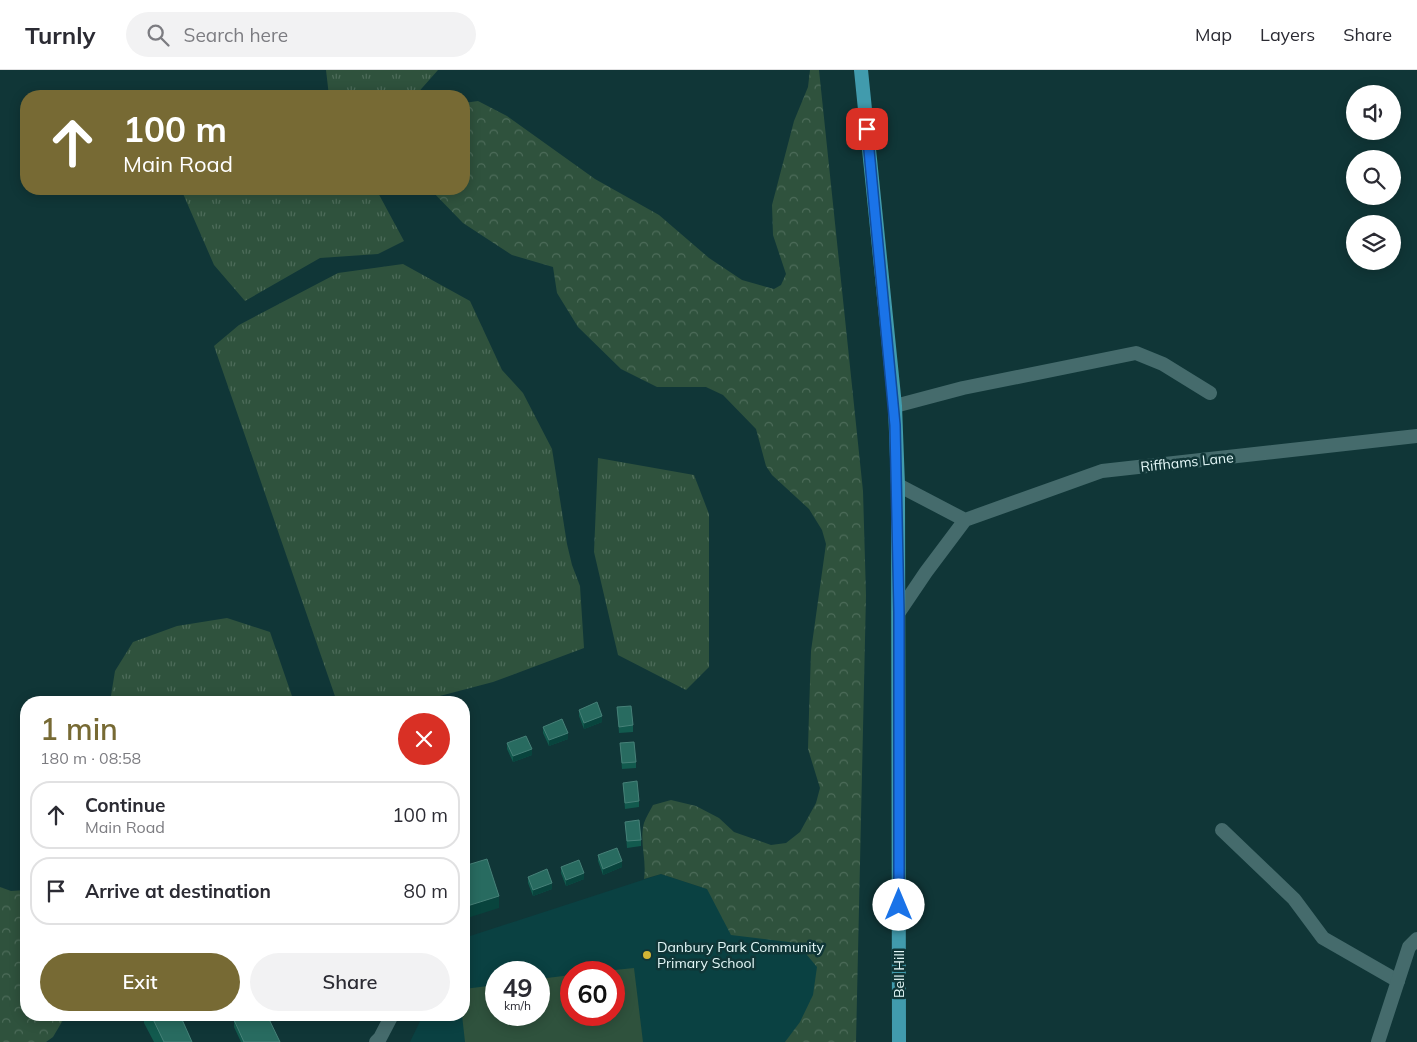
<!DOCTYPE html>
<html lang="en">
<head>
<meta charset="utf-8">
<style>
  :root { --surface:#fff; --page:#f2f2f3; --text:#2b2b33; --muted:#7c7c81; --line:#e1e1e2; --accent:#776a34 }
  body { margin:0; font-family:Mulish,sans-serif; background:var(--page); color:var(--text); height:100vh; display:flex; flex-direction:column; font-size:19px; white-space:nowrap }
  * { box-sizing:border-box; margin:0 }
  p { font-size:16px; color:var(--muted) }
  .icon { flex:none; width:28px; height:28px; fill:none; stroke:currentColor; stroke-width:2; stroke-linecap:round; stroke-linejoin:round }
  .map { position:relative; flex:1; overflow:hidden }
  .side { position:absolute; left:20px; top:626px; width:450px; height:325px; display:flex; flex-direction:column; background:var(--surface); border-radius:20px; box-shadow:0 2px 12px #0003 }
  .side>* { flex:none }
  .top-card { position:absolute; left:20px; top:20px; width:450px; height:105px; border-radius:20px; box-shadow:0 2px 12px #0003; background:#776a34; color:#fff; overflow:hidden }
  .fabs { position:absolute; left:1346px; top:15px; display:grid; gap:10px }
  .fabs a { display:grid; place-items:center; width:55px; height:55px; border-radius:50%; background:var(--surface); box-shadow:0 2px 12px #0003; font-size:25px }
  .speed { position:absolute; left:485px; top:891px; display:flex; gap:10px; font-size:25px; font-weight:700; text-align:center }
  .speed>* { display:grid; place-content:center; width:65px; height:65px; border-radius:50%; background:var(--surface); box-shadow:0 2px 12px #0003; line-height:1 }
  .speed small { font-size:12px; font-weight:400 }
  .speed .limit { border:8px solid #d22; background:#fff; color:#111 }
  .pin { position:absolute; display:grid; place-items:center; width:42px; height:42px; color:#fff; margin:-21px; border-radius:10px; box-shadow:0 2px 8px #0006 }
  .me { position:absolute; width:55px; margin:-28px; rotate:0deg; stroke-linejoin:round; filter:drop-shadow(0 0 4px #0008) }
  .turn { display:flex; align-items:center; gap:18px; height:105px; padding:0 20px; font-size:22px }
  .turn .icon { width:65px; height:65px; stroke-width:2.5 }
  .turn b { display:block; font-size:35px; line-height:42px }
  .round { display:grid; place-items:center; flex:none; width:52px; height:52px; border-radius:26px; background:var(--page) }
  .headline { display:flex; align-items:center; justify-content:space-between; height:85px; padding:0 20px }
  h1 { font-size:30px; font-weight:600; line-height:38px; color:var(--accent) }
  .primary-button { display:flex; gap:10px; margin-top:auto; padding:10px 20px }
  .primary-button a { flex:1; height:58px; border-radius:30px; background:var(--accent); color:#fff; font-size:20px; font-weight:600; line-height:58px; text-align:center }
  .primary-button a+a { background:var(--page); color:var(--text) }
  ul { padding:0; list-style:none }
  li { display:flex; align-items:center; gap:15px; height:68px; margin:0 10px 8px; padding:0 10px; border:2px solid var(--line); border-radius:20px }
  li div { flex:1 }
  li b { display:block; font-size:19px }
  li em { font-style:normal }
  header { display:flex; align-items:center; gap:30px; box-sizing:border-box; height:70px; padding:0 25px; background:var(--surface); border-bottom:1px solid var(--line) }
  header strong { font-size:24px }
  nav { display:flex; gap:28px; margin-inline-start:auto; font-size:18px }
  .search { width:350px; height:45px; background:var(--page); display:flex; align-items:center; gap:12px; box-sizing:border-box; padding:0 18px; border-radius:28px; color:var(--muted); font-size:19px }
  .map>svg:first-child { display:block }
  .built { fill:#0a4142; fill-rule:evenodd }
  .forest { fill:url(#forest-crowns) }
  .park { fill:url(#park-tufts) }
  .pitch { fill:#2f523d }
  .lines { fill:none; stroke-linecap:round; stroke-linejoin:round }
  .service { stroke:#456b6c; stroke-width:14 }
  .minor { stroke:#456b6c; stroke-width:14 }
  .primary { stroke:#419bad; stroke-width:14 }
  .wall { fill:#125a4e }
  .shaded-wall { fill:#08443d }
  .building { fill:#286b60; stroke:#468178 }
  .route-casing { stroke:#114b97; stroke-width:12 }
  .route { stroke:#1a73e8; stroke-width:9 }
  .poi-dot { fill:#d3b635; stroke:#103637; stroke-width:2 }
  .labels { text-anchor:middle; stroke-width:5; stroke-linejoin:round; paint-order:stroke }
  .street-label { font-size:14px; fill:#e4f8f8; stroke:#103637 }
  .poi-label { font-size:14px; fill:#e4f8f8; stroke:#103637; text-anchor:start }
</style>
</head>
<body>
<header>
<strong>Turnly</strong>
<div class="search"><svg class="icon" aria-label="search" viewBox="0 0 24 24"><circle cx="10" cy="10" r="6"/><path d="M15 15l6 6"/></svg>Search here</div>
<nav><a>Map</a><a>Layers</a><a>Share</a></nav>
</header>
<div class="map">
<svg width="1417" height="972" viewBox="0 0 1417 972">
  <defs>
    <pattern id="forest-crowns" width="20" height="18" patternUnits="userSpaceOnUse" patternTransform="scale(1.25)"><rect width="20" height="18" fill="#2f523d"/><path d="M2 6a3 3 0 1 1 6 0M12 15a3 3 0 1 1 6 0" fill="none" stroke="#4d6c5a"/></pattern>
    <pattern id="park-tufts" width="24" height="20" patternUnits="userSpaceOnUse" patternTransform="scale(1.25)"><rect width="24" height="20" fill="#2f523d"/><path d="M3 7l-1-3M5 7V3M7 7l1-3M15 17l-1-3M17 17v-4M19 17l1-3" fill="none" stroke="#4d6c5a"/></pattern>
  </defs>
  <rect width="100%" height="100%" fill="#103637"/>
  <!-- built -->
  <path class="built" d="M661 804 707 819 830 827 833 972H410L423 945H464V868ZM496 902H539V945H496ZM571 902H614V945H571Z"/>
  <!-- forest -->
  <path class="forest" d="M810 0H819L863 421 866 525 856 972H785L800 952 813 925 817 897 797 873 731 865 707 819 661 804 644 809C647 790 639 771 644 753 646 747 650 741 653 735L671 730 696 736 719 748 734 762 771 775 786 773 800 762 816 733 820 718 808 679 809 643 811 581 826 474 822 460 809 439 772 405 766 396 756 359 723 325 706 317H657L621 299 578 257 557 223 553 197 512 185 463 153 430 119H464V33L478 31 507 46 595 109 659 145 709 188 742 210 774 219 781 215 786 204 773 165 772 135 794 51 808 17Z
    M0 817 11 821 26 820V945H66L53 967 46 972H0Z"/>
  <!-- park -->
  <path class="park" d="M326 0H438L415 26H329Z
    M181 119H376L404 171 378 184 320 188 245 231 214 195Z
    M403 194 470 231 502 300 523 323 552 379 567 474 572 495 580 516 584 578 493 612 417 632H337L214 276 239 255 338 203Z
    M598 388 694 405 709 444V597L686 620 618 585 594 482Z
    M227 548 270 562 294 632H110L115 601 133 572 177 556Z"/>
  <!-- pitch -->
  <path class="pitch" d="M634 898 643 972H465L462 945H464V919L496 915V945H539V909L571 905V945H614V902H595Z"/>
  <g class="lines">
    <!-- service -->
    <path class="service" d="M895 336 963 318 1136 283 1163 294 1210 323
      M1222 760 1294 829 1323 868 1398 911
      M376 972 380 968 392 945"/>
    <!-- minor -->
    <path class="minor" d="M898 415 965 450
      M899 542 926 502 965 450 1102 401 1417 366
      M1378 972 1409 877 1417 869"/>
    <!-- primary -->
    <path class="primary" d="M861 0 895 336 898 415 899 972"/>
  </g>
  <!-- wall -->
  <path class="wall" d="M617 637 633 655V662L619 663Z
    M579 640 602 652 584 659 579 646Z
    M543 657 568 669 549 676 543 663Z
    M507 673 532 685 513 692 507 679Z
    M620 673 636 692V698L622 699Z
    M623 713 639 731V737L625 739Z
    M625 752 641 770V776L627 778Z
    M598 785 622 797 603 805 598 791Z
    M561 797 584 809 566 816 561 803Z
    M528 807 552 819 533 826 528 813Z
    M144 945H180L192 972H154L144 953Z
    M234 950 280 972H241L234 957Z"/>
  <!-- shaded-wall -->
  <path class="shaded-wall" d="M602 646V652L584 659V653Z
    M568 663V669L549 676V670Z
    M532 679V685L513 692V686Z
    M622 791V797L603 805V799Z
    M584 803V809L566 816V810Z
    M552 813V819L533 826V820Z
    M499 826V838L464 849V837Z"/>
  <!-- building -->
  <path class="building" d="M597 632 602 646 584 653 579 640Z
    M631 636 633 655 619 657 617 637Z
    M562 649 568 663 549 670 543 657Z
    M526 666 532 679 513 686 507 673Z
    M634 672 636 692 622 693 620 673Z
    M637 711 639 731 625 733 623 713Z
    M639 750 641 770 627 771 625 752Z
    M617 778 622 791 603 799 598 785Z
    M487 789 499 826 464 837V796Z
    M579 790 584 803 566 810 561 797Z
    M547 799 552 813 533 820 528 807Z
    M151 945H180L192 972H164Z
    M244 945H267L280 972H244L234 950Z"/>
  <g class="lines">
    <defs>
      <path id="route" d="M867 59 895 355 899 542V835"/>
    </defs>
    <!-- route casing -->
    <use href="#route" class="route-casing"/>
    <!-- route -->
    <use href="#route" class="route"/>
  </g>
  <!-- markers -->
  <circle class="poi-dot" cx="647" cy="885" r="5"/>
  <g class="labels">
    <!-- street labels -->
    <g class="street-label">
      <text transform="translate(1187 392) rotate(-6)" y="5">Riffhams Lane</text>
      <text transform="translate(899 904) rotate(-90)" y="5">Bell Hill</text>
    </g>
    <!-- poi labels -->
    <g class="poi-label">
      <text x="657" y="882">Danbury Park Community<tspan x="657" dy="16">Primary School</tspan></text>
    </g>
  </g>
</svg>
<div class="fabs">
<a><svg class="icon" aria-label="sound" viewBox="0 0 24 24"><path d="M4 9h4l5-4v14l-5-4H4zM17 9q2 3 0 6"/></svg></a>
<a><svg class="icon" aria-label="search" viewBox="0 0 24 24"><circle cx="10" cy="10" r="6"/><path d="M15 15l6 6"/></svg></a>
<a><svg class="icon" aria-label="layers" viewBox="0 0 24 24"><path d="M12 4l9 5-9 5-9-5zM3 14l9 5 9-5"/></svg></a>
</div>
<div class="speed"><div>49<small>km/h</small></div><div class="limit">60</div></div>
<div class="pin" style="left:867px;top:59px;background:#d93025"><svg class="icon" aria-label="arrive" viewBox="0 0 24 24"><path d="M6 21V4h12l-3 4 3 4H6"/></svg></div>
<svg class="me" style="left:899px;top:835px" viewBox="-20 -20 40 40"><circle r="19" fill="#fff"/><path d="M0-13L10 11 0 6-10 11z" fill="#1a73e8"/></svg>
<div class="top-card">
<div class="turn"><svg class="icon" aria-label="ahead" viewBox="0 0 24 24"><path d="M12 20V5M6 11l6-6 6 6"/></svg><div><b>100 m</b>Main Road</div></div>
</div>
<section class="side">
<div class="headline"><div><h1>1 min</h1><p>180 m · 08:58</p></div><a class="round" style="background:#d93025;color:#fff"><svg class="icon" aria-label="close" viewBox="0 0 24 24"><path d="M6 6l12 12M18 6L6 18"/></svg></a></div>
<ul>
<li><svg class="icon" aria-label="ahead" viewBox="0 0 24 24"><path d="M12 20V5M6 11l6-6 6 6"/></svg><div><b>Continue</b><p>Main Road</p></div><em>100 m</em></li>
<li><svg class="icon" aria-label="arrive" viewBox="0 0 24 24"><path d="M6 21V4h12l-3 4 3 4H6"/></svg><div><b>Arrive at destination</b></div><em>80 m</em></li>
</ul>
<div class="primary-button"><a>Exit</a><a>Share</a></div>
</section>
</div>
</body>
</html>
